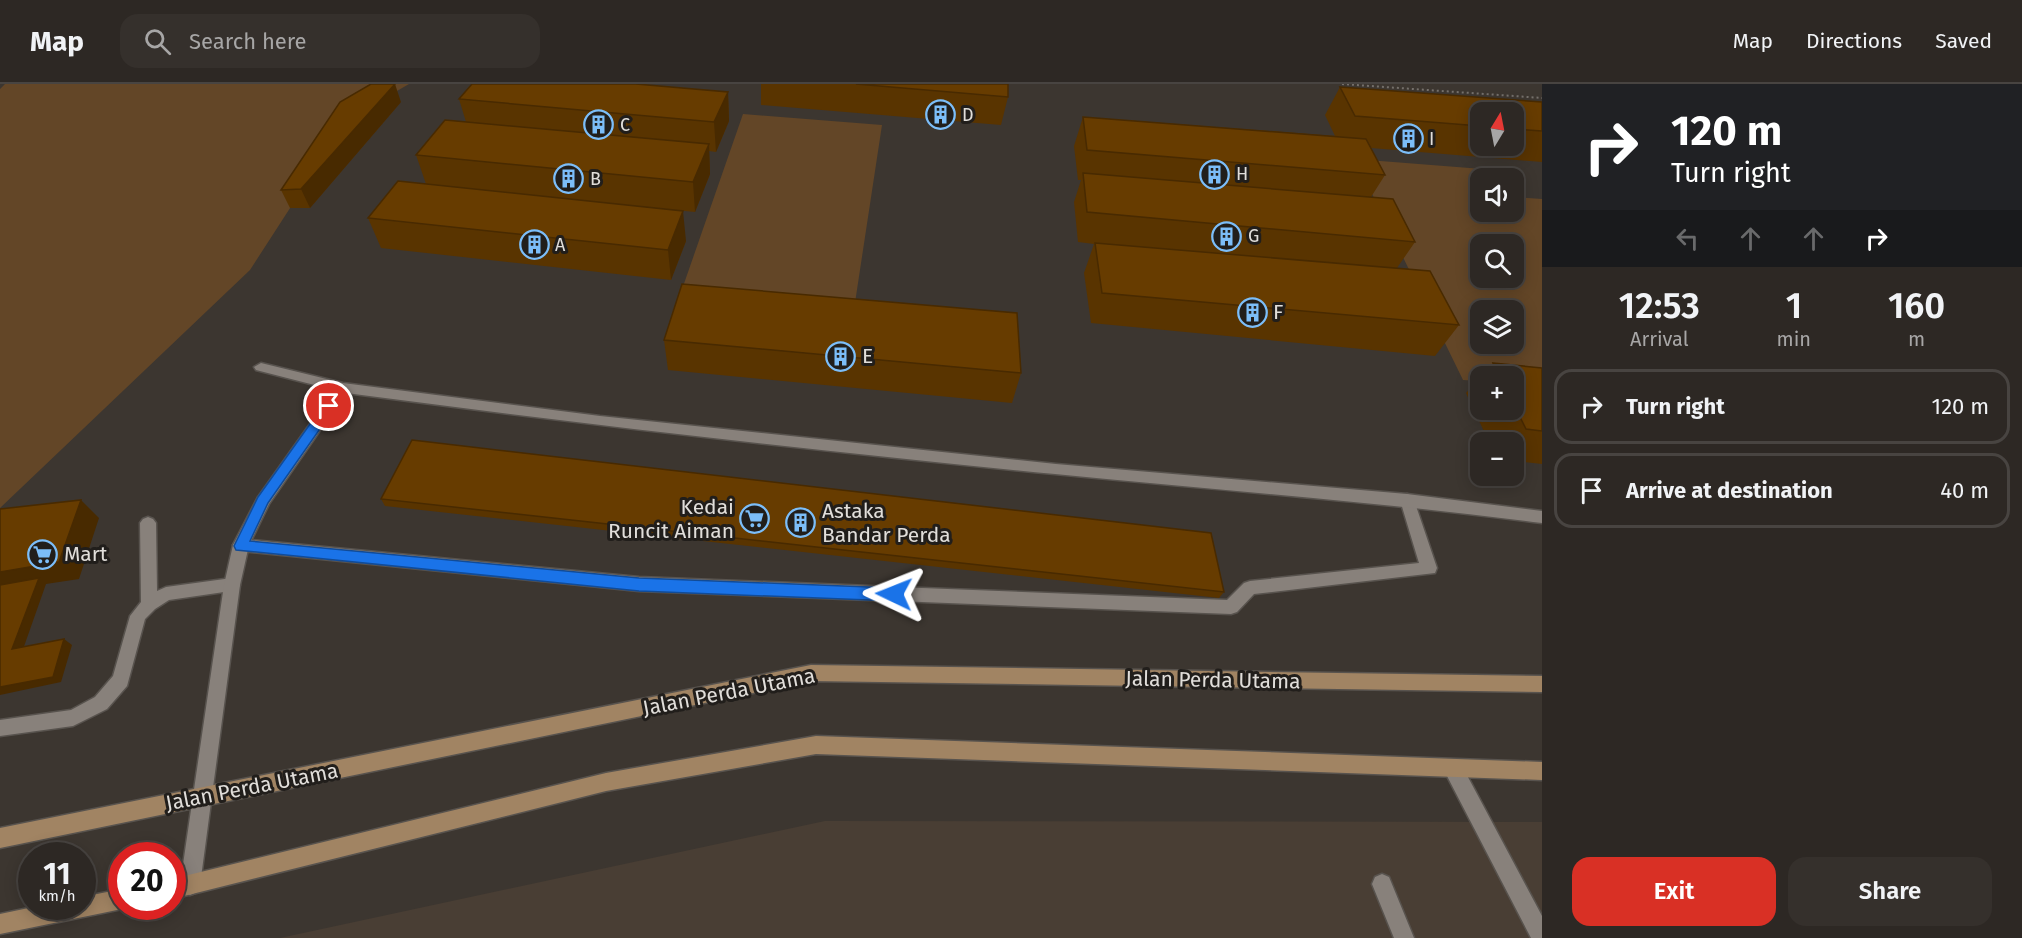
<!DOCTYPE html>
<html lang="en">
<head>
<meta charset="utf-8">
<style>
  :root { --surface:#2d2824; --page:#35302c; --text:#f1f3f6; --muted:#a7a6a6; --line:#484441; --accent:#d93025 }
  body { margin:0; font-family:"Fira Sans",sans-serif; background:var(--page); color:var(--text); height:100vh; display:flex; flex-direction:column; font-size:22px; white-space:nowrap }
  * { box-sizing:border-box; margin:0 }
  p { font-size:20px; color:var(--muted) }
  .icon { flex:none; width:33px; height:33px; fill:none; stroke:currentColor; stroke-width:2; stroke-linecap:round; stroke-linejoin:round }
  .map { position:relative; flex:1; overflow:hidden }
  .drawer { display:flex; flex-direction:column; background:var(--surface); width:480px }
  .drawer>* { flex:none }
  .guide { background:#202124; color:#fff; overflow:hidden }
  .needle { width:39px; rotate:10deg }
  .controls { position:absolute; left:1470px; top:18px; display:grid; gap:12px }
  .controls a { display:grid; place-items:center; width:54px; height:54px; border-radius:12px; background:var(--surface); box-shadow:0 3px 15px #0003,0 0 0 2px var(--line); font-size:30px }
  .speed { position:absolute; left:18px; top:758px; display:flex; gap:12px; font-size:30px; font-weight:700; text-align:center }
  .speed>* { display:grid; place-content:center; width:78px; height:78px; border-radius:50%; background:var(--surface); box-shadow:0 3px 15px #0003,0 0 0 2px var(--line); line-height:1 }
  .speed small { font-size:15px; font-weight:400 }
  .speed .limit { border:9px solid #d22; background:#fff; color:#111 }
  .pin { position:absolute; display:grid; place-items:center; width:51px; height:51px; color:#fff; margin:-26px; border:3px solid #fff; border-radius:50%; box-shadow:0 2px 6px #0007 }
  .me { position:absolute; width:66px; margin:-33px; rotate:272deg; stroke-linejoin:round; filter:drop-shadow(0 0 4px #0008) }
  .turn { display:flex; align-items:center; gap:21px; height:126px; padding:0 30px; font-size:27px }
  .turn .icon { width:78px; height:78px; stroke-width:2.5 }
  .turn b { display:block; font-size:42px; line-height:51px }
  .lanes { display:flex; align-items:center; height:57px; padding:0 30px; background:#0003; justify-content:center; gap:30px; direction:ltr }
  .lanes .off { opacity:.35 }
  .eta { display:flex; justify-content:space-evenly; align-items:center; height:102px; text-align:center }
  .eta b { font-size:36px; font-weight:600; line-height:42px }
  .cta { display:flex; gap:12px; margin-top:auto; padding:12px 30px }
  .cta a { flex:1; height:69px; border-radius:18px; background:var(--accent); color:#fff; font-size:24px; font-weight:600; line-height:69px; text-align:center }
  .cta a+a { background:var(--page); color:var(--text) }
  ul { padding:0; list-style:none }
  li { display:flex; align-items:center; gap:18px; height:75px; margin:0 12px 9px; padding:0 18px; border:3px solid var(--line); border-radius:18px }
  li div { flex:1 }
  li b { display:block; font-size:22px }
  li em { font-style:normal }
  header { display:flex; align-items:center; gap:36px; box-sizing:border-box; height:84px; padding:0 30px; background:var(--surface); border-bottom:2px solid var(--line) }
  header strong { font-size:28px }
  nav { display:flex; gap:33px; margin-inline-start:auto; font-size:21px }
  .search { width:420px; height:54px; background:var(--page); display:flex; align-items:center; gap:15px; box-sizing:border-box; padding:0 21px; border-radius:18px; color:var(--muted); font-size:22px }
  main { display:flex; flex:1; min-height:0 }
  .map>svg:first-child { display:block }
  .built { fill:#493e34 }
  .green { fill:#634627; fill-rule:evenodd }
  .lines { fill:none; stroke-linecap:round; stroke-linejoin:round }
  .lane-casing { stroke:#58534e; stroke-width:3 }
  .street-casing { stroke:#58534e; stroke-width:3 }
  .secondary-casing { stroke:#58534e; stroke-width:3 }
  .path { stroke:#75706b; stroke-width:2; stroke-dasharray:2 3; stroke-linecap:butt }
  .lane { fill:#88817b; fill-rule:evenodd }
  .street { fill:#88817b; fill-rule:evenodd }
  .secondary { fill:#a18463; fill-rule:evenodd }
  .wall { fill:#593400; fill-rule:evenodd }
  .shaded-wall { fill:#482a00 }
  .building { fill:#673c00; stroke:#482a00; stroke-width:1.5 }
  .route { fill:#1a73e8; stroke:#114b97; stroke-width:1.5 }
  .labels { text-anchor:middle; stroke-width:6; stroke-linejoin:round; paint-order:stroke }
  .far-poi-label { font-size:18px; fill:#e1deda; stroke:#211e1b; text-anchor:start }
  .poi-label { font-size:21px; fill:#e1deda; stroke:#211e1b; text-anchor:start }
  .street-label { font-size:21px; fill:#e1deda; stroke:#211e1b }
</style>
</head>
<body>
<header>
<strong>Map</strong>
<div class="search"><svg class="icon" aria-label="search" viewBox="0 0 24 24"><circle cx="10" cy="10" r="6"/><path d="M15 15l6 6"/></svg>Search here</div>
<nav><a>Map</a><a>Directions</a><a>Saved</a></nav>
</header>
<main>
<div class="map">
<svg width="1542" height="854" viewBox="0 0 1542 854">
  <rect width="100%" height="100%" fill="#3c3630"/>
  <!-- built -->
  <path class="built" d="M825 737 1542 738V854H280Z"/>
  <!-- green -->
  <path class="green" d="M5 0H409L347 36 250 186 0 424V5Z
    M743 30 882 41 853 232 679 214Z
    M1355 75 1495 86 1500 94H1480V128H1514V113L1542 115V304L1514 292H1480V297L1463 296ZM1480 160H1514V194H1480ZM1480 226H1514V260H1480Z"/>
  <g class="lines">
    <defs>
      <path id="lane" d="M1407 410 1412 412 1414 416 1437 484 1435 489 1254 510 1237 528 1231 530 639 507 241 467 236 465 233 461 236 457 241 455 639 493 1227 516 1244 499 1250 497 1419 479 1400 416 1402 412Z
        M148 433 153 435 156 439 157 507 166 503 232 494 238 496 240 501 238 506 169 516 155 525 145 535 127 602 107 625 73 642 0 652V636L71 626 95 613 113 592 130 532 141 518 140 439 143 435Z"/>
      <path id="street" d="M261 279 343 299 600 332 1056 380 1407 410 1542 427V439C1380 418 1217 406 1055 390 818 367 582 340 346 309L269 420 249 461 240 501 200 801 197 808 190 811 183 808 180 801 224 501 233 461 258 413 334 306 256 286 254 283Z
        M1454 677 1461 680 1542 832V854H1531L1447 692 1445 686 1447 680Z
        M1382 790 1389 793 1414 854H1394L1372 800 1375 793Z"/>
      <path id="secondary" d="M811 581 1542 592V608L811 597 0 764V744Z
        M816 652 1542 678V696L816 670 606 707 172 815V795L606 689Z
        M122 805V822H129L122 825 0 850V830L38 822H82V813Z"/>
    </defs>
    <!-- lane casing -->
    <use href="#lane" class="lane-casing"/>
    <!-- street casing -->
    <use href="#street" class="street-casing"/>
    <!-- secondary casing -->
    <use href="#secondary" class="secondary-casing"/>
    <!-- path -->
    <path class="path" d="M1342 0 1542 14"/>
    <!-- lane -->
    <use href="#lane" class="lane"/>
    <!-- street -->
    <use href="#street" class="street"/>
    <!-- secondary -->
    <use href="#secondary" class="secondary"/>
  </g>
  <!-- wall -->
  <path class="wall" d="M761 0H1008V13L1001 41 761 21Z
    M1340 3 1542 18V78L1371 64 1385 91 1371 113 1415 158 1397 184 1459 241 1435 272 1091 239 1084 189 1094 160 1078 158 1074 118 1081 96H1078L1074 62 1083 33 1335 52 1325 31ZM1480 28H1514V62H1480Z
    M728 8 729 37 716 68 709 67 710 90 695 128 585 117 686 157 671 196 381 164 368 134 426 100 416 71 466 38 459 15Z
    M401 18 310 124H290L281 106Z
    M664 256 1021 289 1012 319 668 286Z
    M1493 279 1542 284V380L1514 377V358H1489L1466 309 1480 293V326H1514V292H1481Z
    M381 415 1224 508 1219 514 385 422Z"/>
  <!-- shaded-wall -->
  <path class="shaded-wall" d="M395 0 401 18 310 124 301 105Z
    M728 8 729 37 716 68 714 38Z
    M709 60 710 90 695 128 693 98Z
    M683 127 686 157 671 196 668 166Z
    M81 416 99 434 79 495 46 500 21 571 12 565 0 509V488Z
    M64 555 72 561 61 598 0 611V603Z"/>
  <!-- building -->
  <path class="building" d="M371 0H395L301 105 281 106 340 18Z
    M472 0H636L728 8 714 38 459 15Z
    M856 0H1008V13Z
    M1340 3 1542 18V47L1514 45V28H1480V42L1355 32Z
    M1083 33 1366 55 1385 91 1087 66Z
    M445 36 709 60 693 98 416 71Z
    M1083 89 1393 115 1415 158 1087 128Z
    M398 97 683 127 668 166 368 134Z
    M1095 159 1430 187 1459 241 1102 209Z
    M682 200 1017 229 1021 289 664 256Z
    M1493 279 1542 284V347L1526 345 1514 321V292H1499Z
    M412 356 1211 449 1224 508 381 415Z
    M81 416 59 478 0 488V425Z
    M39 494 12 565 64 555 53 593 0 603V501Z"/>
  <!-- route -->
  <path class="route" d="M329 318 336 322 268 419 250 457 639 494 894 504 900 506 902 510 900 515 894 517 639 507 236 466 234 462 258 413 325 319Z"/>
  <!-- icons -->
  <defs>
    <symbol id="building-ring" viewBox="-11 -11 22 22"><circle r="9.5" fill="#211e1b" stroke="#7cbef9" stroke-width="1.5"/><path d="M-4-6H4V6H1V3H-1V6H-4ZM-2.5-4.3h1.7v1.8h-1.7ZM.8-4.3h1.7v1.8H.8ZM-2.5-1h1.7V.8h-1.7ZM.8-1h1.7V.8H.8Z" fill="#7cbef9"/></symbol>
    <symbol id="supermarket-ring" viewBox="-11 -11 22 22"><circle r="9.5" fill="#211e1b" stroke="#7cbef9" stroke-width="1.5"/><path d="M-6-5.5h2.5l.6 2H6L4.5 2H-2.5L-4.4-4H-6ZM-1.5 3.2a1.3 1.3 0 1 0 .1 0ZM3 3.2a1.3 1.3 0 1 0 .1 0Z" fill="#7cbef9"/></symbol>
  </defs>
  <g fill-rule="evenodd">
    <use href="#building-ring" x="924" y="14" width="33" height="33"/>
    <use href="#building-ring" x="582" y="24" width="33" height="33"/>
    <use href="#building-ring" x="1392" y="38" width="33" height="33"/>
    <use href="#building-ring" x="1198" y="74" width="33" height="33"/>
    <use href="#building-ring" x="552" y="78" width="33" height="33"/>
    <use href="#building-ring" x="1210" y="136" width="33" height="33"/>
    <use href="#building-ring" x="518" y="144" width="33" height="33"/>
    <use href="#building-ring" x="1236" y="212" width="33" height="33"/>
    <use href="#building-ring" x="824" y="256" width="33" height="33"/>
    <use href="#supermarket-ring" x="738" y="418" width="33" height="33"/>
    <use href="#building-ring" x="784" y="422" width="33" height="33"/>
    <use href="#supermarket-ring" x="26" y="454" width="33" height="33"/>
  </g>
  <g class="labels">
    <!-- far-poi labels -->
    <g class="far-poi-label">
      <text x="962" y="37">D</text>
      <text x="620" y="47">C</text>
      <text x="1429" y="61">I</text>
      <text x="1236" y="96">H</text>
      <text x="590" y="101">B</text>
      <text x="1248" y="158">G</text>
      <text x="555" y="167">A</text>
    </g>
    <!-- poi labels -->
    <g class="poi-label">
      <text x="1273" y="235">F</text>
      <text x="862" y="279">E</text>
      <text x="734" y="430" text-anchor="end">Kedai<tspan x="734" dy="24">Runcit Aiman</tspan></text>
      <text x="822" y="434">Astaka<tspan x="822" dy="24">Bandar Perda</tspan></text>
      <text x="64" y="477">Mart</text>
    </g>
    <!-- street labels -->
    <g class="street-label">
      <text transform="translate(1213 596) rotate(1)" y="7">Jalan Perda Utama</text>
      <text transform="translate(729 608) rotate(-11)" y="7">Jalan Perda Utama</text>
      <text transform="translate(252 703) rotate(-11)" y="7">Jalan Perda Utama</text>
    </g>
  </g>
</svg>
<div class="controls">
<a><svg class="needle" viewBox="-14 -14 28 28"><path d="M0-13l5 13h-10z" fill="#e53935"/><path d="M0 13l5-13h-10z" fill="#a7a6a6"/></svg></a>
<a><svg class="icon" aria-label="sound" viewBox="0 0 24 24"><path d="M4 9h4l5-4v14l-5-4H4zM17 9q2 3 0 6"/></svg></a>
<a><svg class="icon" aria-label="search" viewBox="0 0 24 24"><circle cx="10" cy="10" r="6"/><path d="M15 15l6 6"/></svg></a>
<a><svg class="icon" aria-label="layers" viewBox="0 0 24 24"><path d="M12 4l9 5-9 5-9-5zM3 14l9 5 9-5"/></svg></a>
<a>+</a>
<a>−</a>
</div>
<div class="speed"><div>11<small>km/h</small></div><div class="limit">20</div></div>
<div class="pin" style="left:329px;top:322px;background:#d93025"><svg class="icon" aria-label="arrive" viewBox="0 0 24 24"><path d="M6 21V4h12l-3 4 3 4H6"/></svg></div>
<svg class="me" style="left:894px;top:510px" viewBox="-20 -20 40 40"><path d="M0-17L14 15 0 8-14 15z" fill="#1a73e8" stroke="#fff" stroke-width="4"/></svg>
</div>
<section class="drawer">
<div class="guide">
<div class="turn"><svg class="icon" aria-label="right" viewBox="0 0 24 24"><path d="M7 20v-9h11M14 6l5 5-5 5"/></svg><div><b>120 m</b>Turn right</div></div>
<div class="lanes"><svg class="icon off" aria-label="left" viewBox="0 0 24 24"><path d="M17 20v-9H6M10 6l-5 5 5 5"/></svg><svg class="icon off" aria-label="ahead" viewBox="0 0 24 24"><path d="M12 20V5M6 11l6-6 6 6"/></svg><svg class="icon off" aria-label="ahead" viewBox="0 0 24 24"><path d="M12 20V5M6 11l6-6 6 6"/></svg><svg class="icon" aria-label="right" viewBox="0 0 24 24"><path d="M7 20v-9h11M14 6l5 5-5 5"/></svg></div>
</div>
<div class="eta">
<div><b>12:53</b><p>Arrival</p></div>
<div><b>1</b><p>min</p></div>
<div><b>160</b><p>m</p></div>
</div>
<ul>
<li><svg class="icon" aria-label="right" viewBox="0 0 24 24"><path d="M7 20v-9h11M14 6l5 5-5 5"/></svg><div><b>Turn right</b></div><em>120 m</em></li>
<li><svg class="icon" aria-label="arrive" viewBox="0 0 24 24"><path d="M6 21V4h12l-3 4 3 4H6"/></svg><div><b>Arrive at destination</b></div><em>40 m</em></li>
</ul>
<div class="cta"><a>Exit</a><a>Share</a></div>
</section>
</main>
</body>
</html>
